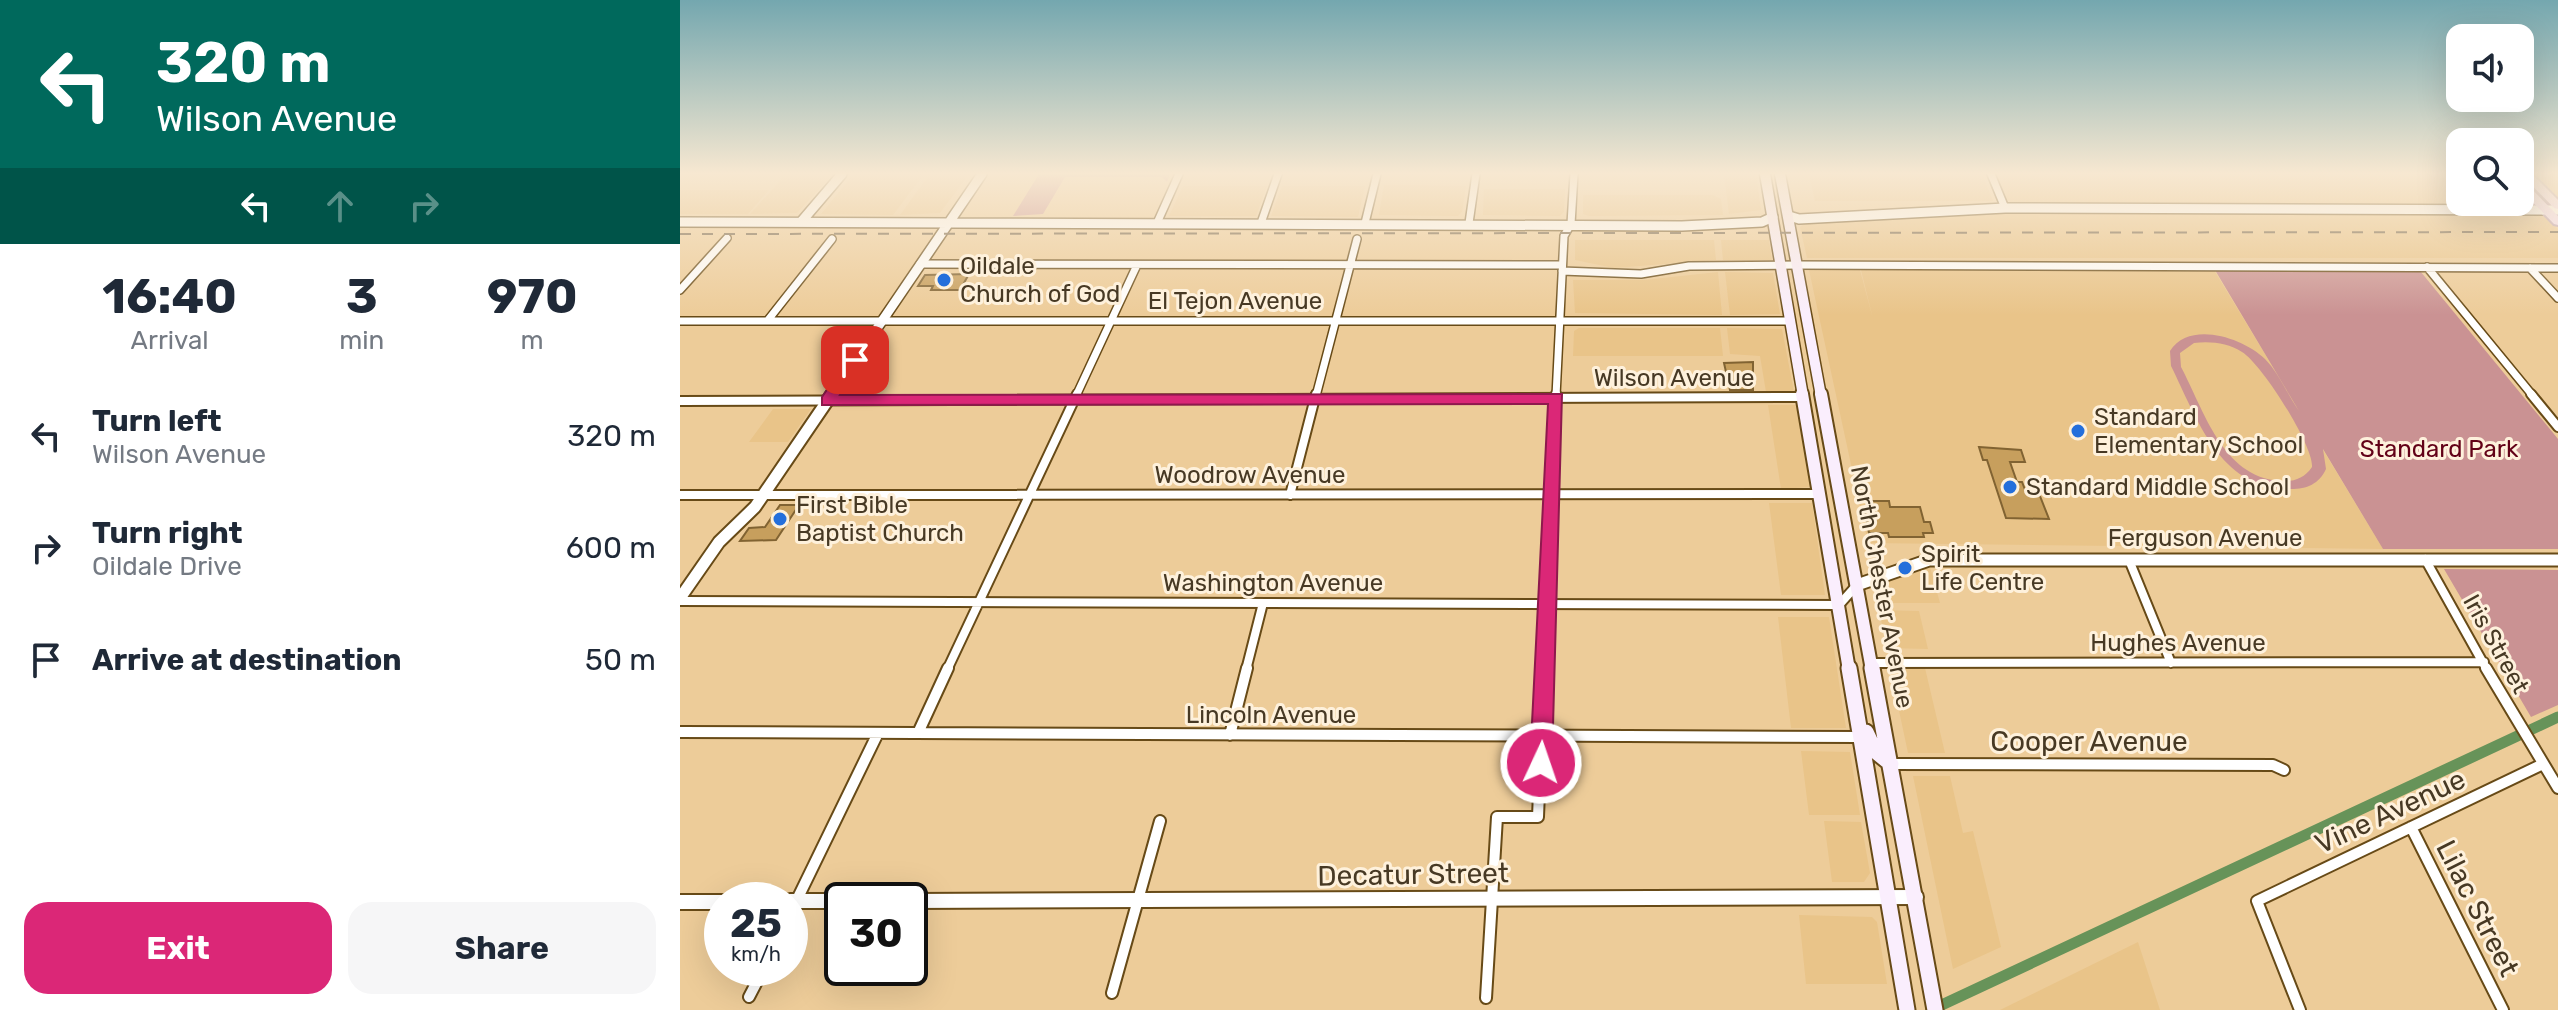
<!DOCTYPE html>
<html lang="en">
<head>
<meta charset="utf-8">
<style>
  :root { --surface:#fff; --page:#f6f6f7; --text:#1f2937; --muted:#747a83; --accent:#db2777 }
  body { margin:0; font-family:Rubik,sans-serif; background:var(--page); color:var(--text); height:100vh; display:flex; flex-direction:column; font-size:30px; white-space:nowrap }
  * { box-sizing:border-box; margin:0 }
  p { font-size:26px; color:var(--muted) }
  .icon { flex:none; width:44px; height:44px; fill:none; stroke:currentColor; stroke-width:2; stroke-linecap:round; stroke-linejoin:round }
  .map { position:relative; flex:1; overflow:hidden }
  .sheet { display:flex; flex-direction:column; background:var(--surface); width:680px }
  .sheet>* { flex:none }
  .guide { background:#00695c; color:#fff; overflow:hidden }
  .tools { position:absolute; left:1766px; top:24px; display:grid; gap:16px }
  .tools a { display:grid; place-items:center; width:88px; height:88px; border-radius:16px; background:var(--surface); box-shadow:0 8px 32px #0002; font-size:40px }
  .speed { position:absolute; left:24px; top:882px; display:flex; gap:16px; font-size:40px; font-weight:700; text-align:center }
  .speed>* { display:grid; place-content:center; width:104px; height:104px; border-radius:50%; background:var(--surface); box-shadow:0 8px 32px #0002; line-height:1 }
  .speed small { font-size:20px; font-weight:400 }
  .speed .limit { border:4px solid #111; border-radius:12px; background:#fff; color:#111 }
  .pin { position:absolute; display:grid; place-items:center; width:68px; height:68px; color:#fff; margin:-34px; border-radius:16px; box-shadow:0 4px 12px #0006 }
  .me { position:absolute; width:88px; margin:-44px; rotate:3deg; stroke-linejoin:round; filter:drop-shadow(0 0 6px #0008) }
  .turn { display:flex; align-items:center; gap:28px; height:168px; padding:0 24px; font-size:36px }
  .turn .icon { width:104px; height:104px; stroke-width:2.5 }
  .turn b { display:block; font-size:56px; line-height:68px }
  .lanes { display:flex; align-items:center; height:76px; padding:0 24px; background:#0003; justify-content:center; gap:40px; direction:ltr }
  .lanes .off { opacity:.35 }
  .eta { display:flex; justify-content:space-evenly; align-items:center; height:136px; text-align:center }
  .eta b { font-size:48px; font-weight:700; line-height:56px }
  .primary-button { display:flex; gap:16px; margin-top:auto; padding:16px 24px }
  .primary-button a { flex:1; height:92px; border-radius:24px; background:var(--accent); color:#fff; font-size:32px; font-weight:700; line-height:92px; text-align:center }
  .primary-button a+a { background:var(--page); color:var(--text) }
  ul { padding:0; list-style:none }
  li { display:flex; align-items:center; gap:24px; height:112px; padding:0 24px }
  li div { flex:1 }
  li b { display:block; font-size:30px }
  li em { font-style:normal }
  main { display:flex; flex:1; min-height:0 }
  .map>svg:first-child { display:block }
  .built { fill:#e9c489 }
  .green { fill:#ca9293; fill-rule:evenodd }
  .lines { fill:none; stroke-linecap:round; stroke-linejoin:round }
  .canal { stroke:#679359; stroke-width:11 }
  .building { fill:#c79f5d; stroke:#816332; stroke-width:2 }
  .minor-far2-casing { stroke:#674a17; stroke-width:10 }
  .minor-far1-casing { stroke:#674a17; stroke-width:12 }
  .minor-casing { stroke:#674a17; stroke-width:14 }
  .tertiary-far2-casing { stroke:#674a17; stroke-width:12 }
  .tertiary-far1-casing { stroke:#674a17; stroke-width:15 }
  .tertiary-casing { stroke:#674a17; stroke-width:18 }
  .secondary-far2-casing { stroke:#674a17; stroke-width:13 }
  .secondary-far1-casing { stroke:#674a17; stroke-width:16 }
  .secondary-casing { stroke:#674a17; stroke-width:19 }
  .primary-casing { stroke:#b396ae; stroke-width:4 }
  .minor-far2 { stroke:#fff; stroke-width:7 }
  .minor-far1 { stroke:#fff; stroke-width:8 }
  .minor { stroke:#fff; stroke-width:10 }
  .tertiary-far2 { stroke:#fff; stroke-width:9 }
  .tertiary-far1 { stroke:#fff; stroke-width:11 }
  .tertiary { stroke:#fff; stroke-width:14 }
  .secondary-far2 { stroke:#faeefd; stroke-width:10 }
  .secondary-far1 { stroke:#faeefd; stroke-width:12 }
  .secondary { stroke:#faeefd; stroke-width:15 }
  .primary { fill:#f4defb; fill-rule:evenodd }
  .rail { stroke:#67553b; stroke-width:2; stroke-dasharray:11 11; stroke-linecap:butt }
  .route { fill:#db2777; stroke:#8e194d; stroke-width:2 }
  .poi-dot { fill:#246fdb; stroke:#fef1dc; stroke-width:3 }
  .labels { text-anchor:middle; stroke-width:6; stroke-linejoin:round; paint-order:stroke }
  .poi-label { font-size:24px; fill:#473924; stroke:#fef1dc; text-anchor:start }
  .street-label { font-size:24px; fill:#473924; stroke:#fef1dc }
  .park-label { font-size:24px; fill:#620117; stroke:#fef1dc }
  .near-street-label { font-size:28px; fill:#473924; stroke:#fef1dc }
</style>
</head>
<body>
<main>
<section class="sheet">
<div class="guide">
<div class="turn"><svg class="icon" aria-label="left" viewBox="0 0 24 24"><path d="M17 20v-9H6M10 6l-5 5 5 5"/></svg><div><b>320 m</b>Wilson Avenue</div></div>
<div class="lanes"><svg class="icon" aria-label="left" viewBox="0 0 24 24"><path d="M17 20v-9H6M10 6l-5 5 5 5"/></svg><svg class="icon off" aria-label="ahead" viewBox="0 0 24 24"><path d="M12 20V5M6 11l6-6 6 6"/></svg><svg class="icon off" aria-label="right" viewBox="0 0 24 24"><path d="M7 20v-9h11M14 6l5 5-5 5"/></svg></div>
</div>
<div class="eta">
<div><b>16:40</b><p>Arrival</p></div>
<div><b>3</b><p>min</p></div>
<div><b>970</b><p>m</p></div>
</div>
<ul>
<li><svg class="icon" aria-label="left" viewBox="0 0 24 24"><path d="M17 20v-9H6M10 6l-5 5 5 5"/></svg><div><b>Turn left</b><p>Wilson Avenue</p></div><em>320 m</em></li>
<li><svg class="icon" aria-label="right" viewBox="0 0 24 24"><path d="M7 20v-9h11M14 6l5 5-5 5"/></svg><div><b>Turn right</b><p>Oildale Drive</p></div><em>600 m</em></li>
<li><svg class="icon" aria-label="arrive" viewBox="0 0 24 24"><path d="M6 21V4h12l-3 4 3 4H6"/></svg><div><b>Arrive at destination</b></div><em>50 m</em></li>
</ul>
<div class="primary-button"><a>Exit</a><a>Share</a></div>
</section>
<div class="map">
<svg width="1878" height="1010" viewBox="0 0 1878 1010">
  <rect width="100%" height="100%" fill="#edcc99"/>
  <!-- built -->
  <path class="built" d="M106 174H153L117 213 70 214Z
    M174 174H244L213 215 141 214Z
    M250 174H289L260 213 220 215Z
    M1044 174H1076L1081 210 1049 214Z
    M1129 174H1302L1313 201H1135Z
    M1316 174H1780V202H1840V192L1846 199 1845 204 1332 203 1327 200Z
    M704 185 786 186 782 212 778 216 699 215Z
    M503 186H587L576 216H489Z
    M602 186H685L678 217 591 216Z
    M804 189H885L884 212 880 216 803 215Z
    M0 190H89L68 214H0Z
    M903 195H1033L1041 199 1043 215 909 216 903 214Z
    M1861 211 1878 229V258H1127L1120 227 1124 224 1217 212Z
    M895 240H1034L1036 260 934 268 895 260Z
    M1041 240H1089L1092 260H1043Z
    M1129 270H1180L1193 319 1181 270H1534L1703 549 1188 543Z
    M1038 272 1042 315 895 313 893 280H964Z
    M1045 272 1093 273 1100 314 1050 315Z
    M899 328H1040L1043 356H893L894 331Z
    M1047 328 1102 329 1114 392H1086L1080 356 1050 354Z
    M1088 405H1116L1130 487 1101 489Z
    M93 409H131L108 442H69Z
    M1089 503H1132L1145 595H1101Z
    M1250 567 1260 603H1197L1191 574 1195 568Z
    M1199 610 1239 611 1248 649 1207 648Z
    M1098 617H1149L1166 728H1111Z
    M1210 668H1245L1265 753H1228Z
    M1121 751 1170 752 1180 815H1129Z
    M1233 776H1270L1283 833 1293 831 1321 947 1273 969Z
    M1144 821 1181 822 1190 873 1184 882H1152Z
    M1119 915 1192 917 1197 922 1207 984H1126Z
    M1458 942 1480 1010H1320Z"/>
  <!-- green -->
  <path class="green" d="M359 174H490L487 182 482 177H385L363 214 333 216Z
    M1736 266 1878 439V549H1703L1643 449 1646 469C1639 484 1627 489 1611 489 1540 491 1517 418 1491 366L1490 351C1510 320 1563 338 1585 359 1599 373 1607 394 1619 411L1535 270ZM1514 343C1531 341 1548 343 1562 352 1581 363 1634 446 1632 467 1624 479 1613 482 1599 481 1542 476 1524 410 1501 367L1500 353Z
    M1764 569 1878 570V705L1851 717Z"/>
  <g class="lines">
    <!-- canal -->
    <path class="canal" d="M1251 1010 1878 717"/>
  </g>
  <!-- building -->
  <path class="building" d="M289 274 280 290H251L253 286H238L245 275Z
    M1073 362V390H1050L1044 363Z
    M1299 447 1341 450 1345 462H1330L1337 482H1342L1346 492 1358 491 1369 519 1326 518 1307 460H1303Z
    M1186 501H1209L1210 507H1240L1244 522H1250L1253 533H1243L1244 537H1209L1208 533H1189L1184 508H1188Z
    M100 505H119L96 540 60 541 69 528 85 527Z"/>
  <g class="lines">
    <defs>
      <path id="minor-far2" d="M1311 174 1325 208
        M477 223 499 174
        M581 223 598 174
        M685 223 697 174
        M789 223 796 174
        M240 264 882 265
        M1747 267 1853 396
        M1850 268 1878 298
        M882 271 961 274 1009 266 1117 265 1878 268
        M0 290 47 238
        M88 320 152 239
        M0 321H1110
        M396 396 457 265
        M636 396 677 239
        M876 396 884 236 891 224 894 174"/>
      <path id="minor-far1" d="M1851 394 1878 427
        M0 401 1124 397
        M0 495 1140 494
        M610 495 636 394
        M1745 559 1807 670
        M1449 560 1491 663
        M0 601 1159 605 1176 586
        M1192 663 1804 662
        M267 670 397 394
        M566 670 583 603
        M864 670 876 394"/>
      <path id="minor" d="M1806 668 1878 788
        M0 732 1181 737
        M238 733 268 668
        M550 735 567 668
        M1211 764 1593 765 1604 770
        M1731 827 1823 1010
        M110 914 198 733
        M432 993 480 821
        M69 997 84 968
        M806 998 817 817H858L864 668
        M1620 1010 1577 901 1863 764"/>
      <path id="tertiary-far2" d="M1109 216 1119 219 1325 208 1878 210
        M0 222 1002 226 1082 222 1093 217
        M121 222 162 174
        M151 396 302 174"/>
      <path id="tertiary-far1" d="M1177 585 1249 560H1878
        M0 598 39 542 75 507 152 394"/>
      <path id="tertiary" d="M110 901H162
        M230 901 1236 897
        M0 902H42"/>
      <path id="secondary-far2" d="M1085 174 1123 396
        M1100 174 1141 396"/>
      <path id="secondary-far1" d="M1122 394 1169 670
        M1141 394 1192 670"/>
      <path id="secondary" d="M1169 668 1227 1010
        M1192 668 1255 1010
        M1186 732 1195 751 1211 764"/>
      <path id="primary" d="M1841 174H1852L1878 200V209L1874 208Z
        M1840 180 1844 181 1878 216V225L1874 224 1840 189Z"/>
    </defs>
    <!-- minor-far2 casing -->
    <use href="#minor-far2" class="minor-far2-casing"/>
    <!-- minor-far1 casing -->
    <use href="#minor-far1" class="minor-far1-casing"/>
    <!-- minor casing -->
    <use href="#minor" class="minor-casing"/>
    <!-- tertiary-far2 casing -->
    <use href="#tertiary-far2" class="tertiary-far2-casing"/>
    <!-- tertiary-far1 casing -->
    <use href="#tertiary-far1" class="tertiary-far1-casing"/>
    <!-- tertiary casing -->
    <use href="#tertiary" class="tertiary-casing"/>
    <!-- secondary-far2 casing -->
    <use href="#secondary-far2" class="secondary-far2-casing"/>
    <!-- secondary-far1 casing -->
    <use href="#secondary-far1" class="secondary-far1-casing"/>
    <!-- secondary casing -->
    <use href="#secondary" class="secondary-casing"/>
    <!-- primary casing -->
    <use href="#primary" class="primary-casing"/>
    <!-- minor-far2 -->
    <use href="#minor-far2" class="minor-far2"/>
    <!-- minor-far1 -->
    <use href="#minor-far1" class="minor-far1"/>
    <!-- minor -->
    <use href="#minor" class="minor"/>
    <!-- tertiary-far2 -->
    <use href="#tertiary-far2" class="tertiary-far2"/>
    <!-- tertiary-far1 -->
    <use href="#tertiary-far1" class="tertiary-far1"/>
    <!-- tertiary -->
    <use href="#tertiary" class="tertiary"/>
    <!-- secondary-far2 -->
    <use href="#secondary-far2" class="secondary-far2"/>
    <!-- secondary-far1 -->
    <use href="#secondary-far1" class="secondary-far1"/>
    <!-- secondary -->
    <use href="#secondary" class="secondary"/>
    <!-- primary -->
    <use href="#primary" class="primary"/>
    <!-- rail -->
    <path class="rail" d="M0 234 1878 232"/>
  </g>
  <!-- sky -->
  <linearGradient id="sky" x2="0" y2="1"><stop stop-color="#74a7af"/><stop offset="0.55" stop-color="#f7e8d1"/><stop offset="1" stop-color="#f7e8d1" stop-opacity="0"/></linearGradient>
  <rect width="1878" height="315" fill="url(#sky)"/>
  <!-- route -->
  <path class="route" d="M175 354 183 360 160 395 882 394 872 763 869 771 861 774 853 771 850 763 868 404 142 405V397L170 356Z"/>
  <!-- markers -->
  <g class="poi-dot">
    <circle cx="264" cy="280" r="8"/>
    <circle cx="1398" cy="431" r="8"/>
    <circle cx="1330" cy="487" r="8"/>
    <circle cx="100" cy="519" r="8"/>
    <circle cx="1225" cy="568" r="8"/>
  </g>
  <g class="labels">
    <!-- poi labels -->
    <g class="poi-label">
      <text x="280" y="274">Oildale<tspan x="280" dy="28">Church of God</tspan></text>
      <text x="1414" y="425">Standard<tspan x="1414" dy="28">Elementary School</tspan></text>
      <text x="1346" y="495">Standard Middle School</text>
      <text x="116" y="513">First Bible<tspan x="116" dy="28">Baptist Church</tspan></text>
      <text x="1241" y="562">Spirit<tspan x="1241" dy="28">Life Centre</tspan></text>
    </g>
    <!-- street labels -->
    <g class="street-label">
      <text x="555" y="309">El Tejon Avenue</text>
      <text x="994" y="386">Wilson Avenue</text>
      <text x="570" y="483">Woodrow Avenue</text>
      <text x="1525" y="546">Ferguson Avenue</text>
      <text x="593" y="591">Washington Avenue</text>
      <text transform="translate(1202 587) rotate(79)" y="8">North Chester Avenue</text>
      <text x="1498" y="651">Hughes Avenue</text>
      <text transform="translate(1816 644) rotate(61)" y="8">Iris Street</text>
      <text x="591" y="723">Lincoln Avenue</text>
    </g>
    <!-- park labels -->
    <g class="park-label">
      <text x="1759" y="457">Standard Park</text>
    </g>
    <!-- near-street labels -->
    <g class="near-street-label">
      <text x="1409" y="751">Cooper Avenue</text>
      <text transform="translate(1710 811) rotate(-25)" y="10">Vine Avenue</text>
      <text transform="translate(733 874) rotate(-1)" y="10">Decatur Street</text>
      <text transform="translate(1798 908) rotate(63)" y="10">Lilac Street</text>
    </g>
  </g>
</svg>
<div class="tools">
<a><svg class="icon" aria-label="sound" viewBox="0 0 24 24"><path d="M4 9h4l5-4v14l-5-4H4zM17 9q2 3 0 6"/></svg></a>
<a><svg class="icon" aria-label="search" viewBox="0 0 24 24"><circle cx="10" cy="10" r="6"/><path d="M15 15l6 6"/></svg></a>
</div>
<div class="speed"><div>25<small>km/h</small></div><div class="limit">30</div></div>
<div class="pin" style="left:175px;top:360px;background:#d93025"><svg class="icon" aria-label="arrive" viewBox="0 0 24 24"><path d="M6 21V4h12l-3 4 3 4H6"/></svg></div>
<svg class="me" style="left:861px;top:763px" viewBox="-20 -20 40 40"><circle r="17" fill="#db2777" stroke="#fff" stroke-width="3"/><path d="M0-11L8 9 0 5-8 9z" fill="#fff"/></svg>
</div>
</main>
</body>
</html>
